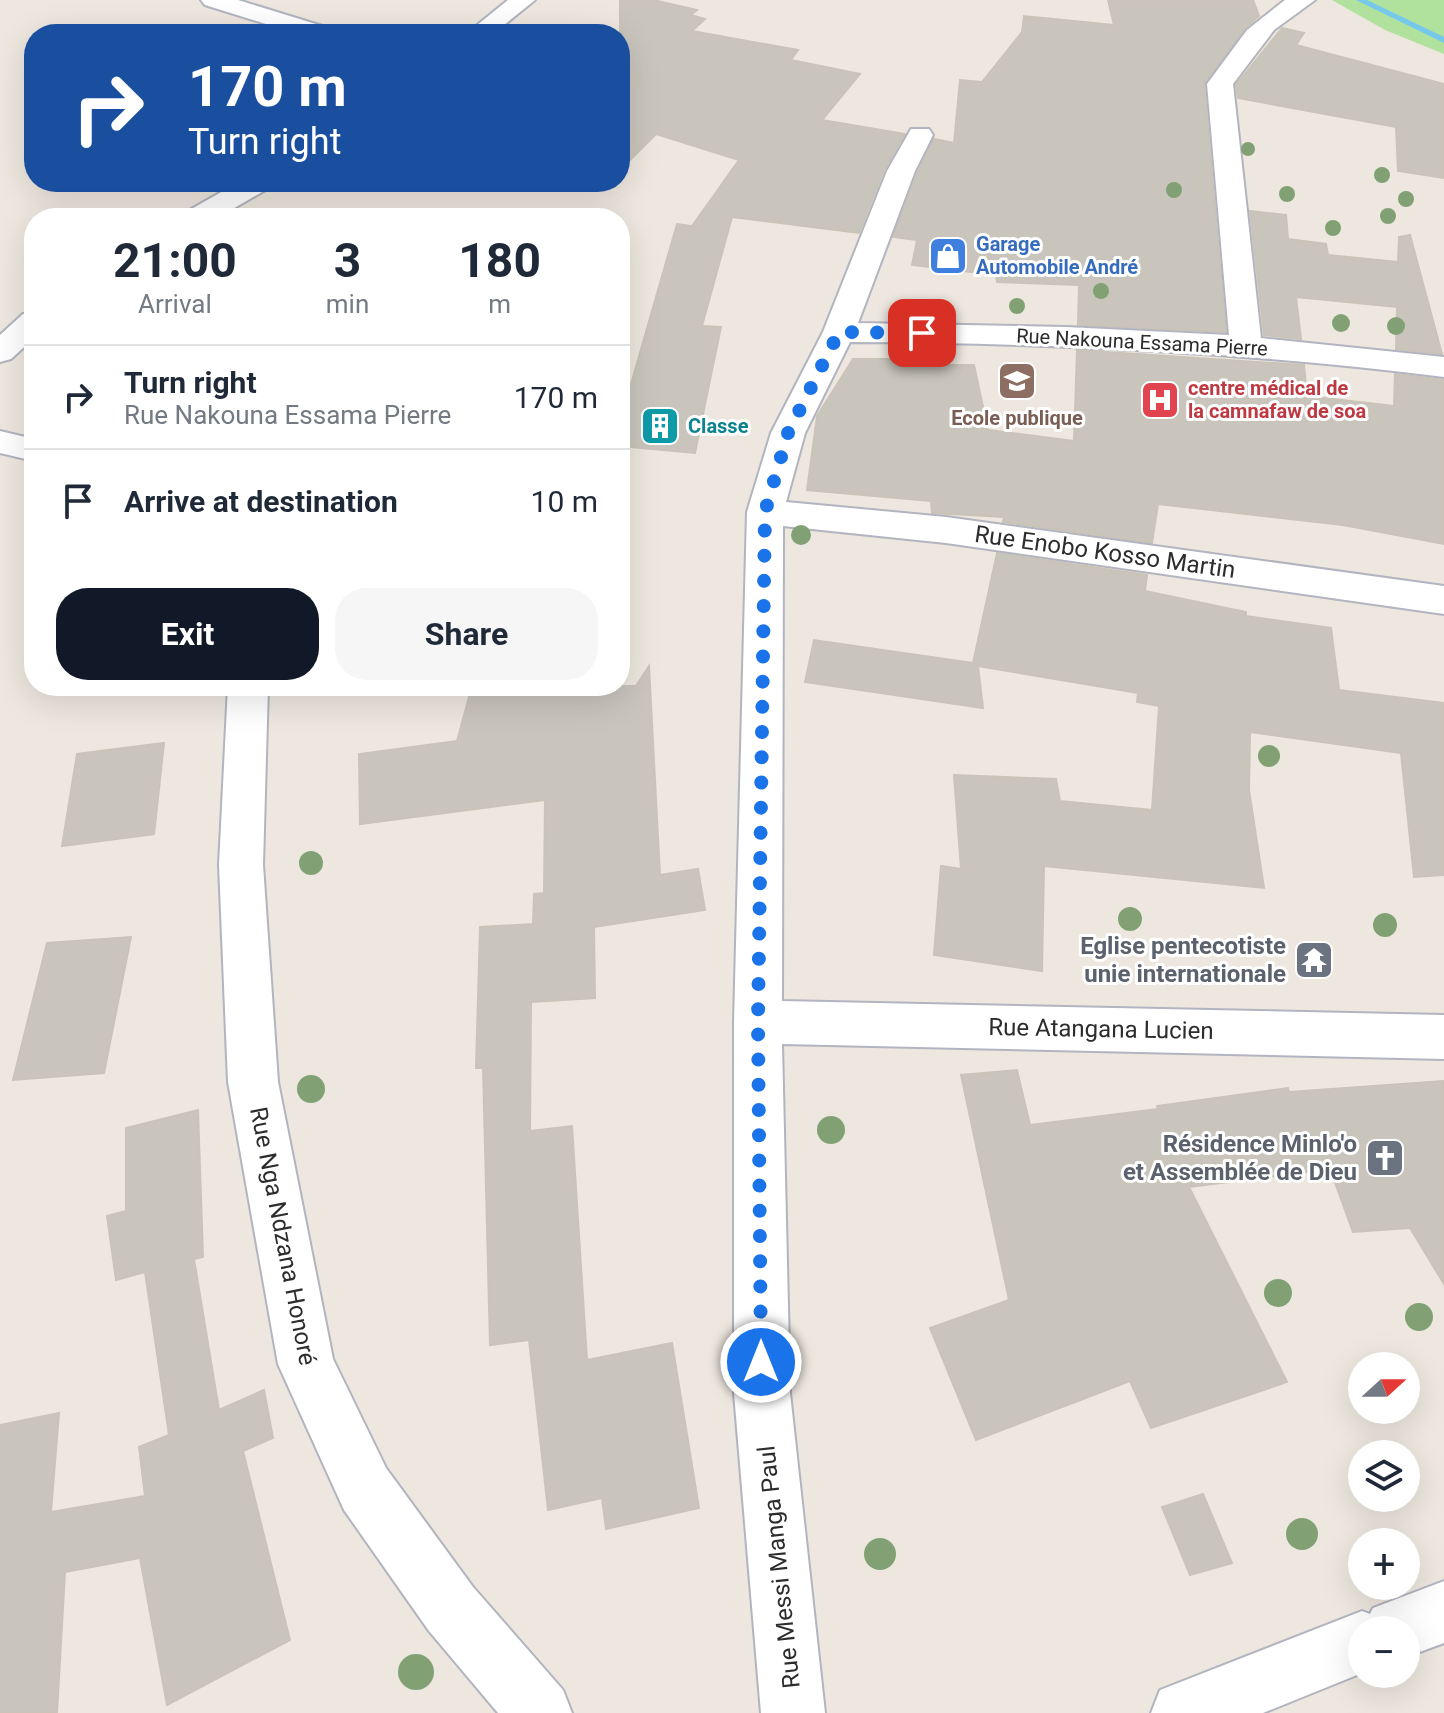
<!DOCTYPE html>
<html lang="en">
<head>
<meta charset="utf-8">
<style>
  :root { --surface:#fff; --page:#f6f6f7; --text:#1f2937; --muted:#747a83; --line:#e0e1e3; --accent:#111827 }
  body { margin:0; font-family:Roboto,sans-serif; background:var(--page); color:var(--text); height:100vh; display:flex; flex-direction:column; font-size:30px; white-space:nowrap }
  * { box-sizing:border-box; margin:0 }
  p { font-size:26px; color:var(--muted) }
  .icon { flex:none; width:44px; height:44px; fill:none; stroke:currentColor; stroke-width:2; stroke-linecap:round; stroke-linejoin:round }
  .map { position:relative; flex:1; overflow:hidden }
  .panel { position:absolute; left:24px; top:208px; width:606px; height:488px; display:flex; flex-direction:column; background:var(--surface); border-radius:32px; box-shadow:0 8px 32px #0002 }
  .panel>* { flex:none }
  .guide { position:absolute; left:24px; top:24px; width:606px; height:168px; border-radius:32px; box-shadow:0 8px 32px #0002; background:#1a4fa0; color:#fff; overflow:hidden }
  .needle { width:52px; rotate:69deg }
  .controls { position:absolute; left:1348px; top:1352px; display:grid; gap:16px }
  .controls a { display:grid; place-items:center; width:72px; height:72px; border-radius:50%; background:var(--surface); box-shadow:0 8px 32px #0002; font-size:40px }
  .pin { position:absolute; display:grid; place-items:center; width:68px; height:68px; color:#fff; margin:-34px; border-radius:16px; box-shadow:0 4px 12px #0006 }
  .me { position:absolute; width:88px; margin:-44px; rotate:0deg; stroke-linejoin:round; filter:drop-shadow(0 0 6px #0008) }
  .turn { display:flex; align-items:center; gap:28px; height:168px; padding:0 32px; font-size:36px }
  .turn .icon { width:104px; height:104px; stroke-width:2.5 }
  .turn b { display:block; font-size:56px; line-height:68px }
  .eta { display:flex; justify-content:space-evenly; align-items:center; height:136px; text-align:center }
  .eta b { font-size:48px; font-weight:700; line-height:56px }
  .primary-button { display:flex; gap:16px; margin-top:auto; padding:16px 32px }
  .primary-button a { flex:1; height:92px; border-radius:32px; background:var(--accent); color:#fff; font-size:32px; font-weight:700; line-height:92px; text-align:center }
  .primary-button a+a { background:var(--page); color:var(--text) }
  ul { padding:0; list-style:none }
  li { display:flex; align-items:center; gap:24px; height:104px; padding:0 32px; border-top:2px solid var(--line) }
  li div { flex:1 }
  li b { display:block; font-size:30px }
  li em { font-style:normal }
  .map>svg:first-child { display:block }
  .green { fill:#b1e29d }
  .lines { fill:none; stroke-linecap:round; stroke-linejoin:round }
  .stream { fill:#75c7ec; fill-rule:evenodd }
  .building { fill:#c9c5bd; stroke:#c9c3b8; stroke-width:2 }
  .minor-casing { stroke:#b2b4bf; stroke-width:4 }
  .minor { fill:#fff; fill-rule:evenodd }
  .tree { fill:#81a174 }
  .route { stroke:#1a73e8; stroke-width:14; stroke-dasharray:0 25.2 }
  .labels { text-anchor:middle; stroke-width:6; stroke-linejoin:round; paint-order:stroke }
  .far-shop-label { font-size:20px; font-weight:bold; fill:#366cbe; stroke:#fff; text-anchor:start }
  .far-street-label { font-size:20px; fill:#2c2c2c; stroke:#fff }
  .far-health-label { font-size:20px; font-weight:bold; fill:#be3a42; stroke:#fff; text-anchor:start }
  .far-education-label { font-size:20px; font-weight:bold; fill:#785e54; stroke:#fff }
  .far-culture-label { font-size:20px; font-weight:bold; fill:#0d838f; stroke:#fff; text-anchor:start }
  .street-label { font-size:24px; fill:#2c2c2c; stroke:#fff }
  .worship-label { font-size:24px; font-weight:bold; fill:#5b616d; stroke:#fff; text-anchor:end }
</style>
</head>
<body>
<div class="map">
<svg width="1444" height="1713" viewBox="0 0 1444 1713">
  <rect width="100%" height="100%" fill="#ede7df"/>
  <!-- green -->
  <path class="green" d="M1332 0H1444V54L1385 30Z"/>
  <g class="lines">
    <!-- stream -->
    <path class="stream" d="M1356 0H1367L1444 37V43Z"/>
  </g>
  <!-- building -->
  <path class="building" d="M620 0H653L697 10 691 15 705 19 692 31 798 50 791 60 860 74 822 120 905 134 884 170 859 233 732 217 702 326 721 327 695 453 620 446V398H627L677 224 692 226 739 160 656 134 620 170Z
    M1108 0H1253L1259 16 1245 28 1204 84 1226 332 1078 325 1079 285 997 282 996 275 912 265 917 240 893 237 918 172 934 139 954 143 960 80 982 82 1022 32 1024 16 1114 25Z
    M1282 28 1304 33 1296 45 1444 84V178L1398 171 1396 127 1238 98 1236 85Z
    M1250 211 1286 215 1288 239 1326 244 1328 255 1398 262 1399 237 1410 235 1442 354 1396 349 1397 307 1296 297 1301 339 1264 335Z
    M1077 350 1304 365 1307 396 1394 406 1395 374 1444 380V544L1343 525 1158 504 1152 543 1003 522 1004 517 932 513 931 501 807 490 817 416 853 359H902V365H974L988 430 1074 441Z
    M997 553 1147 575 1145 591 1246 612V616L1331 628 1339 690 1444 703V875L1414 877 1401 753 1250 732 1249 790 1264 888 1044 866 1042 971 934 955 941 866 961 869 954 775 1056 779 1060 801 1152 810 1159 706 1137 702 1138 693 978 666 983 708 805 682 814 640 973 663Z
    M649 666 660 875 698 869 705 910 594 927 595 998 531 1002 530 1131 572 1126 587 1360 672 1343 699 1508 606 1529 602 1498 548 1510 529 1340 490 1345 483 1068H476L480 927 533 924 534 894 544 893 545 800 360 824 359 754 457 741 472 686H636Z
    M164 743 154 834 62 846 77 754Z
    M131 937 104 1073 13 1080 47 943Z
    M1017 1070 1030 1125 1158 1109 1157 1106 1288 1088 1289 1092 1444 1081V1284L1410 1228 1353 1232 1330 1169 1189 1187 1287 1382 1151 1428 1130 1381 976 1440 930 1328 1009 1300 961 1075Z
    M198 1110 203 1257 194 1259 219 1410 264 1390 273 1438 243 1451 290 1640 167 1705 140 1558 65 1572 57 1713H0V1425L59 1413 51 1512 145 1496 139 1447 169 1435 145 1272 116 1280 107 1216 126 1211V1128Z
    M1203 1494 1232 1563 1190 1575 1162 1507Z"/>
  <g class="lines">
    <defs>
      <path id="minor" d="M201 0H238L332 29 335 34H298L205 5Z
        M508 0H535L493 34H466Z
        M1285 0H1315L1274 30 1233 84 1261 338 1444 357V377C1247 352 1049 343 850 342L805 433 786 502 946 517 1444 586V614L946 543 783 526 782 1001 1444 1015V1059L782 1044 790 1393 825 1713H761L734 1393V1022L747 512 771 433 823 332 887 171 911 129H929L933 135 915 171 858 323 1066 327 1229 335 1207 84 1247 30Z
        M239 182H273L269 188 217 218H182L186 212Z
        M34 312V338L11 359 0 362V335L23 314Z
        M0 431 34 439V461L0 453Z
        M228 686H268L263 865 278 1082 333 1359 386 1468 473 1587 563 1690 572 1713H498L429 1631 344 1510 278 1364 228 1082 219 865Z
        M1444 1581V1643L1406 1657V1630H1362V1673L1263 1713H1151L1160 1690 1362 1611 1370 1614 1373 1608Z"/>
    </defs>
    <!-- minor casing -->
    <use href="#minor" class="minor-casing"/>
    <!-- minor -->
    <use href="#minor" class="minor"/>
  </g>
  <!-- trees -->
  <g class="tree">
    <circle cx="1248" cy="149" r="7"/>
    <circle cx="1382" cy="175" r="8"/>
    <circle cx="1174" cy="190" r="8"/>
    <circle cx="1287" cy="194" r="8"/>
    <circle cx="1406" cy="199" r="8"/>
    <circle cx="1388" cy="216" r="8"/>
    <circle cx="1333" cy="228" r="8"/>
    <circle cx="1101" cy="291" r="8"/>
    <circle cx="1017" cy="306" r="8"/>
    <circle cx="905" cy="309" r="8"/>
    <circle cx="1341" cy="323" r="9"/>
    <circle cx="1396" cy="326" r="9"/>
    <circle cx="801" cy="535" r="10"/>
    <circle cx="1269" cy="756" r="11"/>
    <circle cx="311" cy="863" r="12"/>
    <circle cx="1130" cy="919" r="12"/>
    <circle cx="1385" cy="925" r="12"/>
    <circle cx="311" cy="1089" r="14"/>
    <circle cx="831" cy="1130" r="14"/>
    <circle cx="1278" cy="1293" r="14"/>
    <circle cx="1419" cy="1317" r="14"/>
    <circle cx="1302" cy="1534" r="16"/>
    <circle cx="880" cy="1554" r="16"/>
    <circle cx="416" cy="1672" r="18"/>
  </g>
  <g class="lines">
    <!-- route -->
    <path class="route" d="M761 1362 758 1022 765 512 788 433 839 332 922 333"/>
  </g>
  <!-- icons -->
  <defs>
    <symbol id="shop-square" viewBox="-11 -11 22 22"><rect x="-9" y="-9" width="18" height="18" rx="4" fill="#3f7fe0" stroke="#fff"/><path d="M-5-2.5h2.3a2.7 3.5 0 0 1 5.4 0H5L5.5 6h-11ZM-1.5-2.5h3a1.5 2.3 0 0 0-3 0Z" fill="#fff"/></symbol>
    <symbol id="school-square" viewBox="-11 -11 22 22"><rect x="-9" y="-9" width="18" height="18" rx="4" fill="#8d6e63" stroke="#fff"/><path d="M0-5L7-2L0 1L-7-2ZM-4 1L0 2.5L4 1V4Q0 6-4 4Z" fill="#fff"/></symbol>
    <symbol id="hospital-square" viewBox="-11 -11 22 22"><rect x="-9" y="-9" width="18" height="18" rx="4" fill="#e0444e" stroke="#fff"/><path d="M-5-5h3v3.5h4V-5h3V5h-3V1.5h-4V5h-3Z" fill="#fff"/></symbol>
    <symbol id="building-square" viewBox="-11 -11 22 22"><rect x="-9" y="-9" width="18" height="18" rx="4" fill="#0f9aa8" stroke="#fff"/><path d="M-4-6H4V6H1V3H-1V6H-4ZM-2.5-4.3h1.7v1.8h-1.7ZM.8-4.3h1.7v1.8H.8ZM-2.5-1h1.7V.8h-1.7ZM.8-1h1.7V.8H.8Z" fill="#fff"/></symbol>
    <symbol id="temple-square" viewBox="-11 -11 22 22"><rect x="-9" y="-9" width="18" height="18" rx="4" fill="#6b7280" stroke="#fff"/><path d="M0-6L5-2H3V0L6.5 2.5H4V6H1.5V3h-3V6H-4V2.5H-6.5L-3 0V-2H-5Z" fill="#fff"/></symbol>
    <symbol id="church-square" viewBox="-11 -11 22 22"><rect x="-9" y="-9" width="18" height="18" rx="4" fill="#6b7280" stroke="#fff"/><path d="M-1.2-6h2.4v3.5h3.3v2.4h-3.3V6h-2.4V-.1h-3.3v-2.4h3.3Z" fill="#fff"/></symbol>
  </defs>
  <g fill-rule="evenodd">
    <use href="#shop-square" x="926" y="234" width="44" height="44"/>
    <use href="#school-square" x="995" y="359" width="44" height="44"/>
    <use href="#hospital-square" x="1138" y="378" width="44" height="44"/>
    <use href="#building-square" x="638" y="404" width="44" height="44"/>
    <use href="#temple-square" x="1292" y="938" width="44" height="44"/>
    <use href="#church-square" x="1363" y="1136" width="44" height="44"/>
  </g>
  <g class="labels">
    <!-- far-shop labels -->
    <g class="far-shop-label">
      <text x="976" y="251">Garage<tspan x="976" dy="23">Automobile André</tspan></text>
    </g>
    <!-- far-street labels -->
    <g class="far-street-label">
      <text transform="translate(1142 342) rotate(3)" y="7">Rue Nakouna Essama Pierre</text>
    </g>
    <!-- far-health labels -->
    <g class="far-health-label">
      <text x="1188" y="395">centre médical de<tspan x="1188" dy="23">la camnafaw de soa</tspan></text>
    </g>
    <!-- far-education labels -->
    <g class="far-education-label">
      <text x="1017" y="425">Ecole publique</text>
    </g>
    <!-- far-culture labels -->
    <g class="far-culture-label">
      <text x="688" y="433">Classe</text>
    </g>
    <!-- street labels -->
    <g class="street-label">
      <text transform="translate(1105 552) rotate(8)" y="8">Rue Enobo Kosso Martin</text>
      <text transform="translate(1101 1029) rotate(1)" y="8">Rue Atangana Lucien</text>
      <text transform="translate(283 1236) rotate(79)" y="8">Rue Nga Ndzana Honoré</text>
      <text transform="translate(779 1567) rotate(-96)" y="8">Rue Messi Manga Paul</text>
    </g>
    <!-- worship labels -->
    <g class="worship-label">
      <text x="1286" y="954">Eglise pentecotiste<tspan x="1286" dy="28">unie internationale</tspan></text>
      <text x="1357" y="1152">Résidence Minlo'o<tspan x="1357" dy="28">et Assemblée de Dieu</tspan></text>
    </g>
  </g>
</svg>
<div class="controls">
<a><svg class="needle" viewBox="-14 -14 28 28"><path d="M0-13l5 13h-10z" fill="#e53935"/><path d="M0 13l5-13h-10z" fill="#747a83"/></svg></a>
<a><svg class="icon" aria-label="layers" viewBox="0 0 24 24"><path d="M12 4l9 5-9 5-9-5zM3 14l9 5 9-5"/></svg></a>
<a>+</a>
<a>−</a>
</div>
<div class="pin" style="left:922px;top:333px;background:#d93025"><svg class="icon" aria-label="arrive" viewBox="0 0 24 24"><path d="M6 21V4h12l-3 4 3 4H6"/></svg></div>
<svg class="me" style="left:761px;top:1362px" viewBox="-20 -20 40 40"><circle r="17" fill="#1a73e8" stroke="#fff" stroke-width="3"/><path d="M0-11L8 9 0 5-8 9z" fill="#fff"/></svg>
<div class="guide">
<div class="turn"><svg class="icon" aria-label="right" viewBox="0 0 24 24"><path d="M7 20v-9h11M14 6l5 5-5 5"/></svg><div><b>170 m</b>Turn right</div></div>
</div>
<section class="panel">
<div class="eta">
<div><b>21:00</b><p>Arrival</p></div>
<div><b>3</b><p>min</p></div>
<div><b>180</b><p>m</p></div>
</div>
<ul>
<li><svg class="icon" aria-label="right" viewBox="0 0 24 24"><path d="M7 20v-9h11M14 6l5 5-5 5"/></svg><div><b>Turn right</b><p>Rue Nakouna Essama Pierre</p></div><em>170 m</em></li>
<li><svg class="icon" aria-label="arrive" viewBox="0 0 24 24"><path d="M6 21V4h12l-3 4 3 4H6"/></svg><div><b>Arrive at destination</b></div><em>10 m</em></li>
</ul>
<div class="primary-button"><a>Exit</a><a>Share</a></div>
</section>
</div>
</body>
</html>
